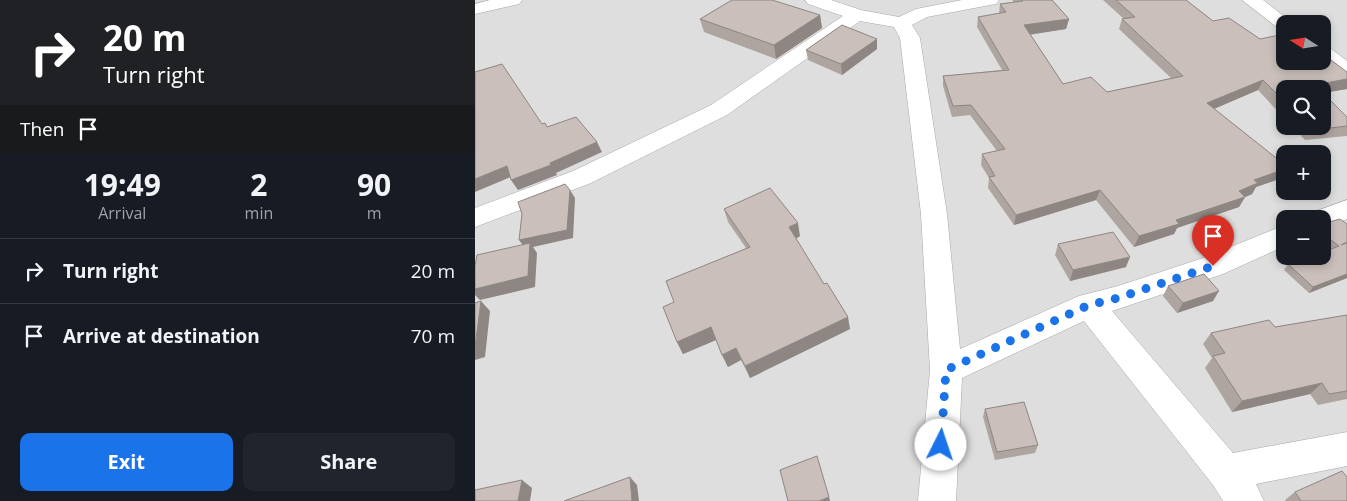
<!DOCTYPE html>
<html lang="en">
<head>
<meta charset="utf-8">
<style>
  :root { --surface:#171b24; --page:#20242c; --text:#f1f3f6; --muted:#9ea1a6; --line:#363941; --accent:#1a73e8 }
  body { margin:0; font-family:"Open Sans",sans-serif; background:var(--page); color:var(--text); height:100vh; display:flex; flex-direction:column; font-size:19px; white-space:nowrap }
  * { box-sizing:border-box; margin:0 }
  p { font-size:16px; color:var(--muted) }
  .icon { flex:none; width:28px; height:28px; fill:none; stroke:currentColor; stroke-width:2; stroke-linecap:round; stroke-linejoin:round }
  .map { position:relative; flex:1; overflow:hidden }
  .details { display:flex; flex-direction:column; background:var(--surface); width:475px }
  .details>* { flex:none }
  .hud { background:#202124; color:#fff; overflow:hidden }
  .needle { width:32px; rotate:282deg }
  .buttons { position:absolute; left:801px; top:15px; display:grid; gap:10px }
  .buttons a { display:grid; place-items:center; width:55px; height:55px; border-radius:10px; background:var(--surface); box-shadow:0 2px 8px #0003; font-size:25px }
  .pin { position:absolute; display:grid; place-items:center; width:42px; height:42px; color:#fff; margin:-51px -21px; border-radius:50% 50% 50% 0; rotate:-45deg; box-shadow:0 0 5px #0007 }
  .pin .icon { rotate:45deg }
  .me { position:absolute; width:55px; margin:-28px; rotate:4deg; stroke-linejoin:round; filter:drop-shadow(0 0 4px #0008) }
  .turn { display:flex; align-items:center; gap:18px; height:105px; padding:0 20px; font-size:22px }
  .turn .icon { width:65px; height:65px; stroke-width:2.5 }
  .turn b { display:block; font-size:35px; line-height:42px }
  .then { display:flex; align-items:center; height:48px; padding:0 20px; background:#0003; gap:10px; font-size:19px }
  .eta { display:flex; justify-content:space-evenly; align-items:center; height:85px; text-align:center }
  .eta b { font-size:30px; font-weight:700; line-height:35px }
  .action { display:flex; gap:10px; margin-top:auto; padding:10px 20px }
  .action a { flex:1; height:58px; border-radius:10px; background:var(--accent); color:#fff; font-size:20px; font-weight:700; line-height:58px; text-align:center }
  .action a+a { background:var(--page); color:var(--text) }
  ul { padding:0; list-style:none }
  li { display:flex; align-items:center; gap:15px; height:65px; padding:0 20px; border-top:1px solid var(--line) }
  li div { flex:1 }
  li b { display:block; font-size:19px }
  li em { font-style:normal }
  main { display:flex; flex:1; min-height:0 }
  .map>svg:first-child { display:block }
  .residential { fill:#dfdede; fill-rule:evenodd }
  .lines { fill:none; stroke-linecap:round; stroke-linejoin:round }
  .minor-casing { stroke:#a8a8a8; stroke-width:1 }
  .minor { fill:#fff; fill-rule:evenodd }
  .wall { fill:#aea4a0 }
  .shaded-wall { fill:#8d8682 }
  .building { fill:#cabfba; stroke:#8d8682 }
  .route { stroke:#1a73e8; stroke-width:9; stroke-dasharray:0 16.2 }
</style>
</head>
<body>
<main>
<section class="details">
<div class="hud">
<div class="turn"><svg class="icon" aria-label="right" viewBox="0 0 24 24"><path d="M7 20v-9h11M14 6l5 5-5 5"/></svg><div><b>20 m</b>Turn right</div></div>
<div class="then">Then<svg class="icon" aria-label="arrive" viewBox="0 0 24 24"><path d="M6 21V4h12l-3 4 3 4H6"/></svg></div>
</div>
<div class="eta">
<div><b>19:49</b><p>Arrival</p></div>
<div><b>2</b><p>min</p></div>
<div><b>90</b><p>m</p></div>
</div>
<ul>
<li><svg class="icon" aria-label="right" viewBox="0 0 24 24"><path d="M7 20v-9h11M14 6l5 5-5 5"/></svg><div><b>Turn right</b></div><em>20 m</em></li>
<li><svg class="icon" aria-label="arrive" viewBox="0 0 24 24"><path d="M6 21V4h12l-3 4 3 4H6"/></svg><div><b>Arrive at destination</b></div><em>70 m</em></li>
</ul>
<div class="action"><a>Exit</a><a>Share</a></div>
</section>
<div class="map">
<svg width="872" height="501" viewBox="0 0 872 501">
  <rect width="100%" height="100%" fill="#f2eee7"/>
  <!-- residential -->
  <path class="residential" d="M0 0H872V501H0ZM810 24H848V61H810ZM810 89H848V126H810ZM810 154H848V191H810ZM810 219H848V256H810Z"/>
  <g class="lines">
    <defs>
      <path id="minor" d="M15 0H47L44 4 0 14V4Z
        M330 0H356L386 10 424 17 441 9 487 0H524L521 4 515 5 452 17 437 25 445 38 472 214 485 349 604 296 643 286 728 258 810 225V246L748 274 637 311 758 453 872 432V466L781 484 789 501H748L738 485 609 321 487 378 481 501H443L455 370 446 214 425 38 419 27 385 21 252 115 116 183 0 227V208L98 171 236 105 368 16 333 4Z
        M767 0H788L819 24H810V30L803 28Z
        M848 46 855 48 872 61V77L865 75 847 61Z
        M872 200V219L848 228V219H835L839 212Z"/>
    </defs>
    <!-- minor casing -->
    <use href="#minor" class="minor-casing"/>
    <!-- minor -->
    <use href="#minor" class="minor"/>
  </g>
  <!-- wall -->
  <path class="wall" d="M537 0H577L594 19 591 29 555 34 588 84 632 92 696 78 644 29 647 19H649L628 0H711L738 21 872 72V89L848 93 810 89V119L783 90 739 109 810 165V173L807 178 781 187 777 194 770 197 764 207 702 228 699 234 659 247 621 200 539 225 513 188 514 178 506 165 507 154 522 151 495 115 477 117 468 86V76L527 70 502 27 503 17 524 14 525 4 539 2Z
    M345 15 347 28 301 59 229 32 225 19Z
    M402 39V49L367 75 333 60 331 50Z
    M872 117V136L830 140 817 126H848Z
    M249 209 325 236 321 239 375 329 275 378 266 360 253 367 241 340 208 354 202 342 199 302 271 248 253 222Z
    M872 224V278L834 293 809 270 813 264 856 249 848 242V225Z
    M583 244 651 267 595 281 580 255Z
    M693 286 738 301 702 313 688 296Z
    M872 315V399L843 405 835 394 757 412 730 368 737 358 728 344 736 333 800 327Z
    M510 409 563 445 560 453 520 460 508 417Z
    M820 492 872 501H811L810 500Z"/>
  <!-- shaded-wall -->
  <path class="shaded-wall" d="M345 15 347 28 301 59 299 45Z
    M594 19 591 29 547 36 549 25Z
    M402 39V49L367 75 366 64Z
    M872 79V89L848 93V89H837L839 85Z
    M788 80 783 90 727 114 732 103Z
    M122 142 127 152 81 173 82 175 43 190 36 180Z
    M32 166 38 176 0 192V179Z
    M810 169V173L807 178 781 187 777 194 768 198 770 197 764 207 702 228 699 234 659 247 664 236 764 191 779 180Z
    M95 190 100 198 98 238 58 247 62 253 60 287 5 300 0 295V289L50 248 44 240Z
    M625 190 621 200 539 225 541 215Z
    M323 223 325 236 317 240 314 227Z
    M655 257 651 267 595 281 598 270Z
    M872 274V278L834 293 838 287Z
    M744 291 738 301 702 313 708 303Z
    M6 301 15 311 10 357 0 360V348Z
    M373 317 375 329 275 378 270 366Z
    M236 327 241 340 208 354 202 342Z
    M261 348 266 360 253 367 247 355Z
    M847 383 835 394 757 412 767 401Z
    M155 477 162 485 164 501H157Z
    M47 480 57 488 55 501H43Z
    M354 497 355 501H344Z"/>
  <!-- building -->
  <path class="building" d="M257 0H297L345 15 299 45 225 19Z
    M547 0H577L594 19 549 25 588 84 616 77 632 92 708 76 647 19 660 17 641 0H711L738 21 754 18 785 39 810 34V61H848V54L872 72V79L839 85 843 89H810V102L788 80 732 103 810 165V169L779 180 783 183 764 191 770 197 701 220 704 224 664 236 625 190 541 215 514 177 520 176 507 154 530 149 496 105 478 106 468 76 534 70 503 17 531 12 525 4 548 1Z
    M367 25 402 39 366 64 331 50Z
    M27 64 67 124 70 123 72 127 101 117 122 142 75 163 76 165 36 180 32 166 0 179V72Z
    M848 93 872 117V126L837 130 833 126H848Z
    M90 184 95 190 92 230 44 240 47 214 43 202Z
    M295 188 323 223 314 227 349 284 352 283 373 317 270 366 261 348 247 355 236 327 202 342 188 307 199 302 191 281 275 247 249 209Z
    M865 219 872 224V242L866 245 872 243V274L838 287 813 264 835 256H848V252L864 246 848 234V225L851 223Z
    M638 232 655 257 598 270 583 244Z
    M55 243 53 276 0 289V266L2 255Z
    M729 274 744 291 708 303 693 286Z
    M6 301 0 347V348V303Z
    M872 315V391L854 394 847 383 767 401 738 356 750 353 736 333 794 320 800 327Z
    M549 402 563 445 522 452 510 409Z
    M342 456 354 497 344 501H313L305 470Z
    M867 471 872 477V501H826L820 492Z
    M155 477 157 501H89Z
    M47 480 43 501H0V490Z"/>
  <g class="lines">
    <!-- route -->
    <path class="route" d="M466 445 471 370 614 305 643 298 738 266"/>
  </g>
</svg>
<div class="buttons">
<a><svg class="needle" viewBox="-14 -14 28 28"><path d="M0-13l5 13h-10z" fill="#e53935"/><path d="M0 13l5-13h-10z" fill="#9ea1a6"/></svg></a>
<a><svg class="icon" aria-label="search" viewBox="0 0 24 24"><circle cx="10" cy="10" r="6"/><path d="M15 15l6 6"/></svg></a>
<a>+</a>
<a>−</a>
</div>
<div class="pin" style="left:738px;top:266px;background:#d93025"><svg class="icon" aria-label="arrive" viewBox="0 0 24 24"><path d="M6 21V4h12l-3 4 3 4H6"/></svg></div>
<svg class="me" style="left:466px;top:445px" viewBox="-20 -20 40 40"><circle r="19" fill="#fff"/><path d="M0-13L10 11 0 6-10 11z" fill="#1a73e8"/></svg>
</div>
</main>
</body>
</html>
